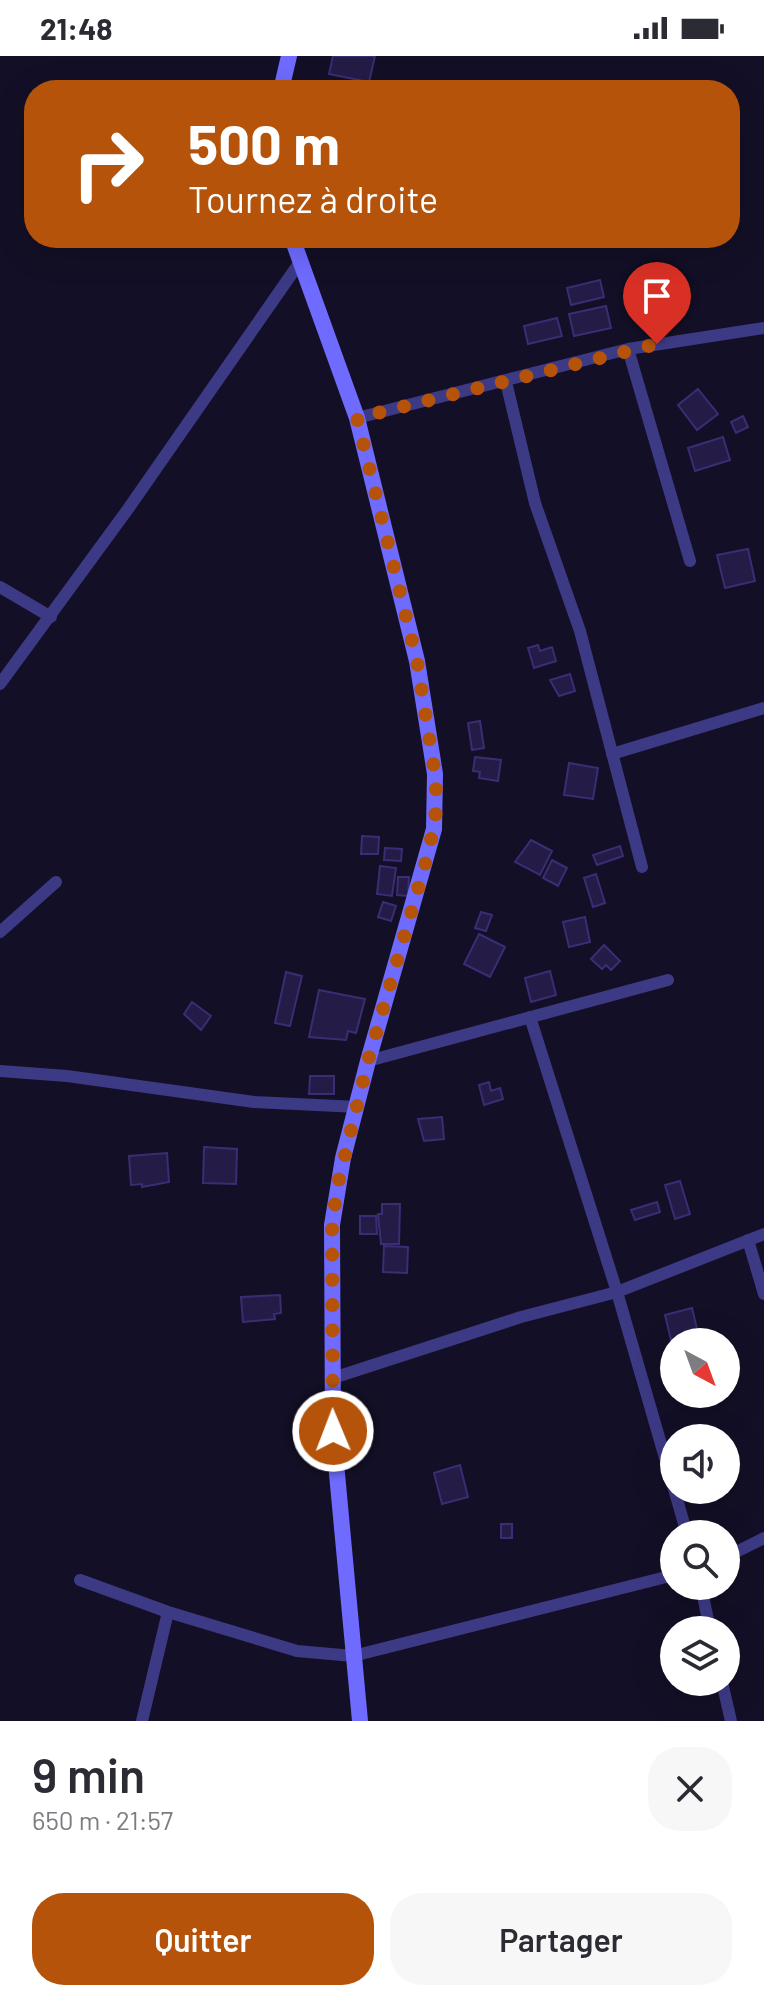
<!DOCTYPE html>
<html lang="fr">
<head>
<meta charset="utf-8">
<style>
  :root { --surface:#fff; --page:#f7f7f7; --text:#2b2b33; --muted:#7c7c81; --accent:#b45309 }
  body { margin:0; font-family:Barlow,sans-serif; background:var(--page); color:var(--text); height:100vh; display:flex; flex-direction:column; font-size:30px; white-space:nowrap }
  * { box-sizing:border-box; margin:0 }
  p { font-size:26px; color:var(--muted) }
  .icon { flex:none; width:44px; height:44px; fill:none; stroke:currentColor; stroke-width:2; stroke-linecap:round; stroke-linejoin:round }
  .map { position:relative; height:1665px; overflow:hidden }
  .sheet { display:flex; flex-direction:column; background:var(--surface); flex:1 }
  .sheet>* { flex:none }
  .banner { position:absolute; left:24px; top:24px; width:716px; height:168px; border-radius:32px; box-shadow:0 8px 32px #0002; background:#b45309; color:#fff; overflow:hidden }
  .needle { width:52px; rotate:139deg }
  .tools { position:absolute; left:660px; top:1272px; display:grid; gap:16px }
  .tools a { display:grid; place-items:center; width:80px; height:80px; border-radius:50%; background:var(--surface); box-shadow:0 8px 32px #0002; font-size:40px }
  .pin { position:absolute; display:grid; place-items:center; width:68px; height:68px; color:#fff; margin:-82px -34px; border-radius:50% 50% 50% 0; rotate:-45deg; box-shadow:0 0 8px #0007 }
  .pin .icon { rotate:45deg }
  .me { position:absolute; width:88px; margin:-44px; rotate:359deg; stroke-linejoin:round; filter:drop-shadow(0 0 6px #0008) }
  .turn { display:flex; align-items:center; gap:28px; height:168px; padding:0 32px; font-size:36px }
  .turn .icon { width:104px; height:104px; stroke-width:2.5 }
  .turn b { display:block; font-size:56px; line-height:68px }
  .round { display:grid; place-items:center; flex:none; width:84px; height:84px; border-radius:32px; background:var(--page) }
  .headline { display:flex; align-items:center; justify-content:space-between; height:136px; padding:0 32px }
  h1 { font-size:48px; font-weight:600; line-height:60px }
  .primary-button { display:flex; gap:16px; margin-top:auto; padding:16px 32px }
  .primary-button a { flex:1; height:92px; border-radius:32px; background:var(--accent); color:#fff; font-size:32px; font-weight:600; line-height:92px; text-align:center }
  .primary-button a+a { background:var(--page); color:var(--text) }
  .status { display:flex; justify-content:space-between; align-items:center; height:56px; padding:0 40px; background:var(--surface); direction:ltr }
  .status svg { height:22px; fill:currentColor }
  .map>svg:first-child { display:block }
  .building { fill:#241b47; stroke:#3b2d73; stroke-width:2 }
  .lines { fill:none; stroke-linecap:round; stroke-linejoin:round }
  .street { stroke:#3d3a85; stroke-width:12 }
  .secondary { stroke:#6f6bff; stroke-width:16 }
  .route { stroke:#b45309; stroke-width:14; stroke-dasharray:0 25.2 }
</style>
</head>
<body>
<div class="status"><b>21:48</b><svg viewBox="0 0 49 12"><path d="M0 12V9h3v3zM5 12V6h3v6zM10 12V3h3v9zM15 12V0h3v12zM26 1h20v11H26zM47 4h2v5h-2z"/></svg></div>
<div class="map">
<svg width="764" height="1665" viewBox="0 0 764 1665">
  <rect width="100%" height="100%" fill="#130f26"/>
  <!-- building -->
  <path class="building" d="M333 0H375L369 26 329 18Z
    M681 218 685 238 646 247 642 227Z
    M600 224 604 241 571 249 567 232Z
    M606 250 611 272 574 280 569 258Z
    M557 262 562 280 528 288 524 270Z
    M698 333 718 358 697 374 678 349Z
    M743 360 748 371 736 377 731 366Z
    M723 381 730 404 695 415 688 392Z
    M748 493 755 525 725 532 717 499Z
    M538 589 540 595 552 591 556 605 534 612 528 592Z
    M570 618 575 635 559 640 550 624Z
    M480 665 484 692 472 694 468 667Z
    M475 701 501 704 498 725 479 722 480 716 473 715Z
    M569 707 598 712 593 743 564 739Z
    M362 780 379 781 378 798H361Z
    M531 784 552 795 540 819 515 806Z
    M620 790 623 800 597 809 593 799Z
    M385 792 402 793 401 805 384 804Z
    M552 804 567 812 558 830 543 822Z
    M380 810 396 812 392 840 377 838Z
    M596 818 605 847 593 851 584 822Z
    M398 821H409L408 840 397 839Z
    M383 846 396 850 391 865 378 861Z
    M481 856 492 859 486 875 475 872Z
    M585 861 590 886 569 891 563 866Z
    M479 878 505 891 490 921 464 908Z
    M604 889 620 905 611 914 606 909 602 913 591 903Z
    M550 915 556 939 531 946 525 922Z
    M286 916 302 920 290 970 275 967Z
    M319 934 365 943 356 977 348 975 346 984 309 981Z
    M192 946 211 960 201 974 184 958Z
    M310 1020H334V1038H309Z
    M489 1026 491 1035 500 1032 503 1043 484 1049 479 1029Z
    M442 1061 444 1083 424 1085 418 1063Z
    M204 1091 237 1093 236 1128 203 1127Z
    M167 1097 169 1126 142 1131V1128L131 1129 129 1100Z
    M680 1125 690 1158 675 1163 665 1129Z
    M657 1146 660 1156 635 1164 631 1154Z
    M382 1148H400L399 1188H381L378 1158H382Z
    M360 1160H376L377 1178H360Z
    M384 1190 408 1191 407 1217 383 1216Z
    M280 1239 281 1257 274 1258 275 1263 243 1266 241 1241Z
    M692 1252 698 1277 671 1284 665 1259Z
    M460 1409 468 1441 442 1448 434 1417Z
    M501 1468H512V1482H501Z"/>
  <g class="lines">
    <!-- street -->
    <path class="street" d="M628 293 690 505
      M506 326 535 447 580 575 642 811
      M357 362 628 293 764 272
      M0 531 51 561
      M0 628 128 453 300 206
      M612 698 764 652
      M0 876 56 826
      M530 961 617 1236 687 1478
      M368 1005 668 924
      M0 1015 67 1020 254 1046 358 1051
      M748 1184 764 1238
      M333 1322 521 1261 617 1236 764 1178
      M726 1501 764 1482
      M80 1524 168 1556 297 1595 353 1600 674 1519
      M701 1530 710 1574
      M722 1626 731 1665
      M142 1665 168 1556"/>
    <!-- secondary -->
    <path class="secondary" d="M281 34 289 0
      M292 182 357 362 417 605 435 718 434 773 368 1005 343 1102 332 1169 333 1375 360 1665"/>
  </g>
  <g class="lines">
    <!-- route -->
    <path class="route" d="M333 1375 332 1169 338 1128 368 1005 429 795 437 750 435 718 417 605 357 362 657 288"/>
  </g>
</svg>
<div class="tools">
<a><svg class="needle" viewBox="-14 -14 28 28"><path d="M0-13l5 13h-10z" fill="#e53935"/><path d="M0 13l5-13h-10z" fill="#7c7c81"/></svg></a>
<a><svg class="icon" aria-label="sound" viewBox="0 0 24 24"><path d="M4 9h4l5-4v14l-5-4H4zM17 9q2 3 0 6"/></svg></a>
<a><svg class="icon" aria-label="search" viewBox="0 0 24 24"><circle cx="10" cy="10" r="6"/><path d="M15 15l6 6"/></svg></a>
<a><svg class="icon" aria-label="layers" viewBox="0 0 24 24"><path d="M12 4l9 5-9 5-9-5zM3 14l9 5 9-5"/></svg></a>
</div>
<div class="pin" style="left:657px;top:288px;background:#d93025"><svg class="icon" aria-label="arrive" viewBox="0 0 24 24"><path d="M6 21V4h12l-3 4 3 4H6"/></svg></div>
<svg class="me" style="left:333px;top:1375px" viewBox="-20 -20 40 40"><circle r="17" fill="#b45309" stroke="#fff" stroke-width="3"/><path d="M0-11L8 9 0 5-8 9z" fill="#fff"/></svg>
<div class="banner">
<div class="turn"><svg class="icon" aria-label="right" viewBox="0 0 24 24"><path d="M7 20v-9h11M14 6l5 5-5 5"/></svg><div><b>500 m</b>Tournez à droite</div></div>
</div>
</div>
<section class="sheet">
<div class="headline"><div><h1>9 min</h1><p>650 m · 21:57</p></div><a class="round"><svg class="icon" aria-label="close" viewBox="0 0 24 24"><path d="M6 6l12 12M18 6L6 18"/></svg></a></div>
<div class="primary-button"><a>Quitter</a><a>Partager</a></div>
</section>
</body>
</html>
